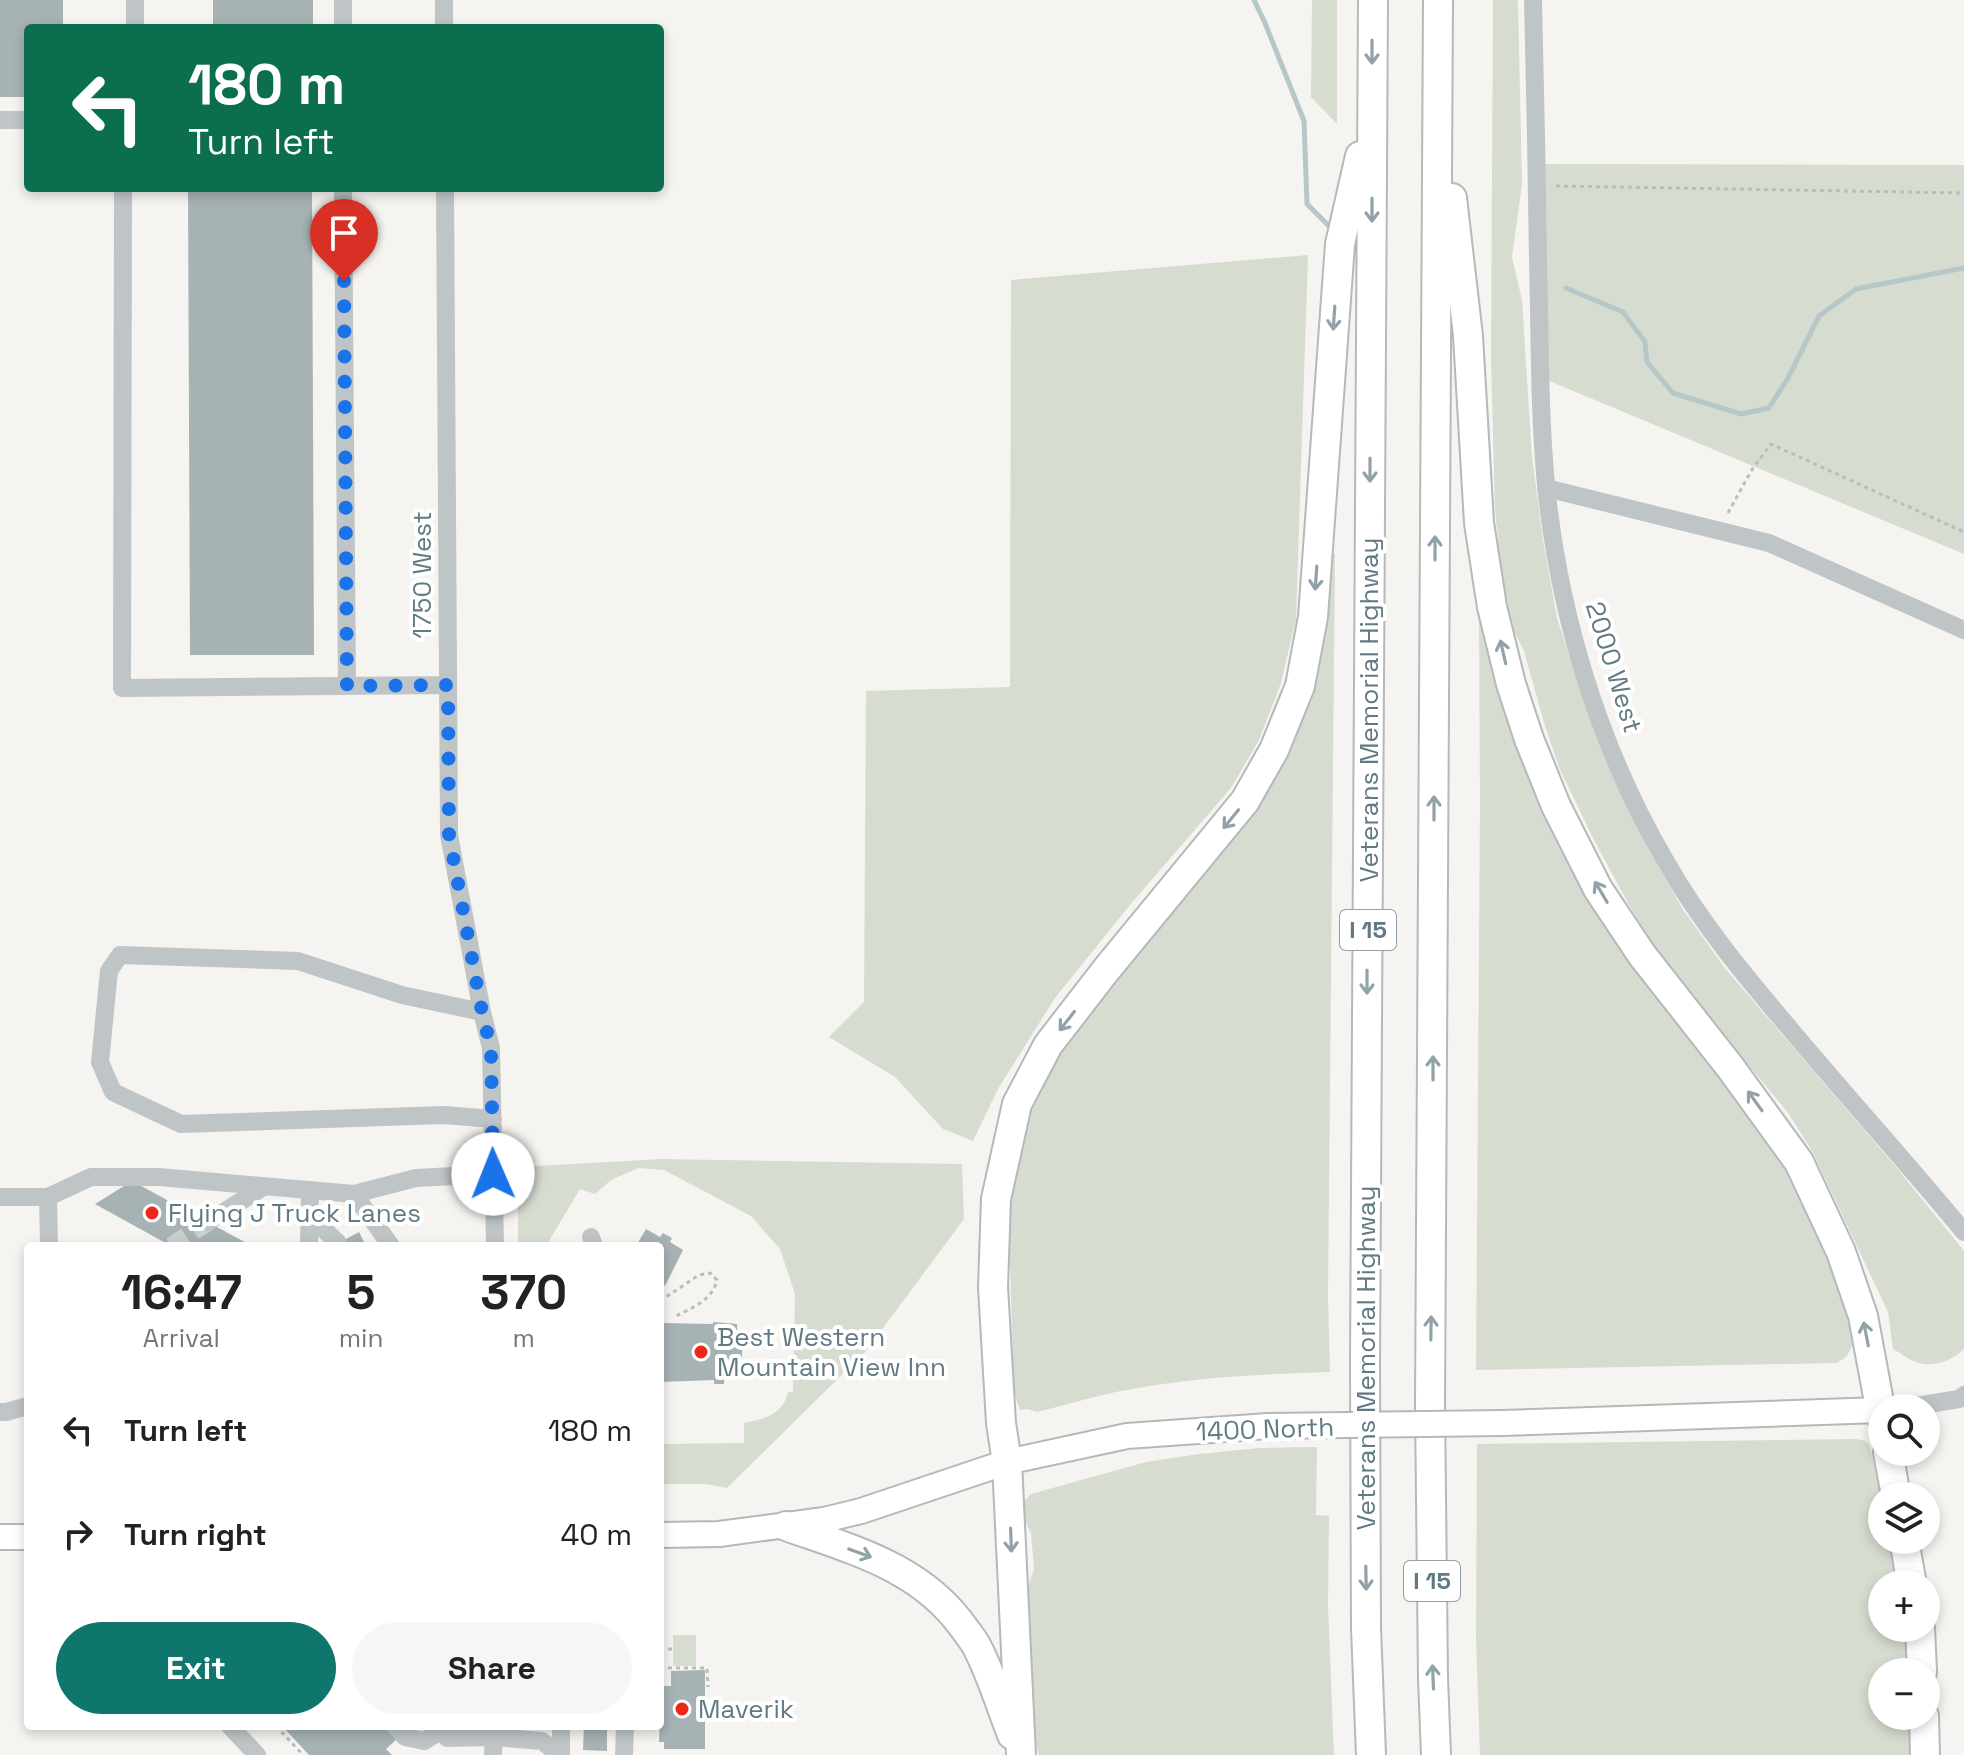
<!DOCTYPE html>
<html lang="en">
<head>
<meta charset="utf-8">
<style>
  :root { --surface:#fff; --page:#f6f6f6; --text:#222; --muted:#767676; --accent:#0f766e }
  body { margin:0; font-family:"Space Grotesk",sans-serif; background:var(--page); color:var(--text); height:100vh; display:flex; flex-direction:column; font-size:30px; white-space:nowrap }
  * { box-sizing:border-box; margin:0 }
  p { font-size:26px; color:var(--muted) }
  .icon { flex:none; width:44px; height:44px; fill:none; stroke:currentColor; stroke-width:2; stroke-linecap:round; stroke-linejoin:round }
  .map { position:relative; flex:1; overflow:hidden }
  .sheet { position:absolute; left:24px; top:1242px; width:640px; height:488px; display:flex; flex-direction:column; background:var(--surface); border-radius:8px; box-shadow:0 4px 12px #0003 }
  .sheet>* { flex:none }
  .hud { position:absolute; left:24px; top:24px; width:640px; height:168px; border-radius:8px; box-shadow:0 4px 12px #0003; background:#0b6e4f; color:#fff; overflow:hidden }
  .controls { position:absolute; left:1868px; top:1394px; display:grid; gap:16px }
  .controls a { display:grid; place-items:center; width:72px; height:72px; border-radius:50%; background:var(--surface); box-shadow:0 4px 12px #0003; font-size:40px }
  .pin { position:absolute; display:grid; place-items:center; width:68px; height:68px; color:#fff; margin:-82px -34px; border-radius:50% 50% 50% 0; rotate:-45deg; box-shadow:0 0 8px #0007 }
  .pin .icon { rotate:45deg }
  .me { position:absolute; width:88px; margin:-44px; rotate:359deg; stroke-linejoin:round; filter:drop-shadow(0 0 6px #0008) }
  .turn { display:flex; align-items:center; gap:28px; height:168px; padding:0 32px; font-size:36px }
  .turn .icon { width:104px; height:104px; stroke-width:2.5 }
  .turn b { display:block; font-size:56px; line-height:68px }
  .eta { display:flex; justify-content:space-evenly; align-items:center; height:136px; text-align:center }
  .eta b { font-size:48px; font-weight:600; line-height:56px }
  .action { display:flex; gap:16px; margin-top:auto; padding:16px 32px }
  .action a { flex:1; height:92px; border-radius:48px; background:var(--accent); color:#fff; font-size:32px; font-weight:600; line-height:92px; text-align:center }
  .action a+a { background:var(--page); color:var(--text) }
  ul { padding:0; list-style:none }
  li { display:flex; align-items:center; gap:24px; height:104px; padding:0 32px }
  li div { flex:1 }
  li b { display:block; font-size:30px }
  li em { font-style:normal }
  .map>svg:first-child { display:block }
  .green { fill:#d7dcd1 }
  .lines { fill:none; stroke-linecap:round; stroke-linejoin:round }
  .stream { stroke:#b6c7c8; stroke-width:5 }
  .building { fill:#a6b2b4 }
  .minor-tunnel { stroke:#c9cfcf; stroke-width:18; stroke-dasharray:18 9; stroke-linecap:butt }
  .major-casing { stroke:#b3b9bb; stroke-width:28 }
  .highway-casing { stroke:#b4b9bb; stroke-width:32 }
  .path { stroke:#b9bdbf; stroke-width:3; stroke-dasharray:4 4; stroke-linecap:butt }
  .minor { stroke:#bfc5c7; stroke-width:18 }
  .major { stroke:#fff; stroke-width:24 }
  .highway { stroke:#fff; stroke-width:28 }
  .major-bridge-casing { stroke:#b3b9bb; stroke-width:28; stroke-linecap:butt }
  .major-bridge { stroke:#fff; stroke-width:24 }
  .oneway { stroke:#91a2a8 }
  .route { stroke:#1a73e8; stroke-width:14; stroke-dasharray:0 25.2 }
  .poi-dot { fill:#ec2719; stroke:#fff; stroke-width:3 }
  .labels { text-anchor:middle; stroke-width:8; stroke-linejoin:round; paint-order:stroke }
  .shield { fill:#fff; stroke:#91a2a8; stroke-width:2 }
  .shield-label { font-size:24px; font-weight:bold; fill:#627a83 }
  .street-label { font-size:26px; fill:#627a83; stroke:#fff }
  .poi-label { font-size:26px; fill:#627a83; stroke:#fff; text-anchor:start }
</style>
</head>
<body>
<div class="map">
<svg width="1964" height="1755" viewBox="0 0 1964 1755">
  <rect width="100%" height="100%" fill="#f5f4f0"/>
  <!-- green -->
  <path class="green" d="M1312 0H1337V124L1311 97Z
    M1493 0H1518L1522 184 1512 257 1522 300 1532 457 1543 540 1557 618 1580 689 1608 766 1647 847 1684 911 1724 967 1896 1167 1964 1251V1349C1952 1361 1932 1368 1916 1362 1908 1359 1900 1353 1893 1349L1888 1312 1812 1151 1788 1113 1709 1017 1656 949 1629 905 1595 842 1560 770 1544 723 1524 651 1513 629 1502 578 1495 510 1491 357Z
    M1536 164 1964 165V554L1540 377Z
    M1308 255 1296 619 1281 683 1259 740 1231 788 1129 906 1055 998 998 1089 973 1141 943 1129 895 1077 829 1037 864 1002 866 691 1010 687 1011 280Z
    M1328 554H1335L1328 1297 1330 1372C1262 1374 1195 1377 1127 1390 1097 1395 1067 1405 1037 1412L1027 1409 1020 1410 1014 1393 1009 1233 1012 1188 1019 1148 1030 1115 1054 1061 1087 1012 1289 748 1302 719 1315 669Z
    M1485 614 1539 802 1801 1183 1839 1287 1854 1343 1846 1357 1837 1363 1476 1370 1480 804 1479 615Z
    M662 1159 962 1164 964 1219 866 1351 727 1488 706 1484H660V1444L744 1443V1423C764 1419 783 1415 788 1392H793L795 1294 780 1249 751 1216 664 1170 638 1168 611 1180 595 1194 580 1189 546 1246H518V1167Z
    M1857 1439 1865 1441 1869 1445 1872 1454 1882 1506V1540H1889L1897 1584H1882V1628H1905L1910 1672H1882V1716H1911L1909 1755H1480L1476 1638 1477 1444Z
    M1317 1447 1316 1515 1329 1516 1328 1606 1334 1755H1039L1035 1740 1025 1596 1034 1569 1031 1533 1020 1511 1024 1501 1031 1494 1146 1462 1199 1454 1259 1448Z
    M673 1635H696V1666H673Z"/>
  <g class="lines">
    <!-- stream -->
    <path class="stream" d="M1254 0 1265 23 1304 121 1307 204 1333 230
      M1566 288 1623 312 1645 342 1647 362 1673 393 1741 414 1769 408 1788 378 1819 316 1856 289 1964 268"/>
  </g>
  <!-- building -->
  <path class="building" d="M0 0H63V28H28V97H0Z
    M213 0H313V28H213Z
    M188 188H312L314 655H190Z
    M132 1181 252 1246H171L95 1204Z
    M646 1229 660 1237 663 1233 672 1238 670 1242 683 1250 665 1286 664 1285 660 1292V1246H636Z
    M359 1232 366 1246H333Z
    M713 1322 737 1324 738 1347H742V1357H738V1379H724V1384H714V1380L660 1382V1325H662V1323L713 1324Z
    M705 1670V1749H664V1742H659L660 1692H664V1686H671V1671Z
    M282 1726H411L386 1749 392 1755H309Z
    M584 1726H607V1751L583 1750Z"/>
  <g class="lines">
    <!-- minor-tunnel -->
    <path class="minor-tunnel" d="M171 1246 208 1222"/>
    <defs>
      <path id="major" d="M1502 1423 1881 1410
        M660 1535 719 1534 824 1520 861 1511 1007 1462 1127 1436 1268 1426
        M0 1537H28"/>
      <path id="highway" d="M1452 198 1468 336 1479 523 1492 607 1511 684 1529 739 1556 806 1598 889 1642 955 1730 1067 1799 1162 1841 1252 1863 1316 1882 1418
        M1888 1452 1896 1496
        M786 1526C853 1550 921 1567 964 1628 969 1635 975 1642 978 1649 992 1676 1001 1707 1012 1735
        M1904 1540 1912 1584
        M1920 1628 1922 1672
        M1924 1716 1925 1755
        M1021 1755 1007 1462 1001 1423 993 1287 996 1199 1017 1104 1048 1045 1106 970 1245 801 1274 750 1300 686 1313 617 1340 244 1360 156
        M1371 1755 1366 1628 1365 1363 1373 0
        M1436 1755 1433 1678 1430 1406 1438 0"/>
    </defs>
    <!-- major casing -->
    <use href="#major" class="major-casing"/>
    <!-- highway casing -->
    <use href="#highway" class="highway-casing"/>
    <!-- path -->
    <path class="path" d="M1556 186 1964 193
      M1728 513 1751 471 1771 444 1964 532
      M660 1301 699 1275 710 1273 717 1280C712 1301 693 1307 676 1316
      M660 1649H673
      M660 1668H707L708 1687
      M276 1726 303 1755"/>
    <!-- minor -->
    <path class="minor" d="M135 0V28
      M343 0V28
      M444 0V28
      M1533 0C1535 87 1537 173 1538 260 1540 335 1539 410 1546 485 1559 615 1599 747 1665 860 1700 922 1745 976 1791 1030 1848 1098 1908 1164 1964 1232
      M0 120H28
      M123 188 122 688 448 685
      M343 188 347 686
      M445 188 449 835 482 1012 491 1048 495 1246
      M1546 488 1769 543 1964 630
      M482 1012 402 995 298 961 120 955 109 971 100 1062 113 1092 181 1124 444 1115 493 1119
      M354 1194 416 1178 493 1174
      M0 1197H48L91 1177H159L354 1194 391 1246
      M48 1197 49 1246
      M309 1215 338 1243
      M208 1222 265 1186
      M591 1237 594 1246
      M309 1246 310 1190
      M1904 1408 1959 1399 1964 1395
      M0 1412H6L28 1406
      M230 1726 257 1755
      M395 1726 405 1737 424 1741 440 1731
      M447 1738 494 1737 542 1741 560 1755
      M493 1755 494 1726
      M561 1755V1726
      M624 1755 625 1726"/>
    <!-- major -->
    <use href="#major" class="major"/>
    <!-- highway -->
    <use href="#highway" class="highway"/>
    <defs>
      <path id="major-bridge" d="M1268 1426 1502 1423"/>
    </defs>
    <!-- major-bridge casing -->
    <use href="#major-bridge" class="major-bridge-casing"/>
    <!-- major-bridge -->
    <use href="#major-bridge" class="major-bridge"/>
  </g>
  <!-- one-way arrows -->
  <defs><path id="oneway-shaft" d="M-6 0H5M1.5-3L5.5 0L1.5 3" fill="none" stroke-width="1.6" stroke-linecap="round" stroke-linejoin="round" transform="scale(2)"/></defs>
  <g class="oneway">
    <use href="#oneway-shaft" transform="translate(1372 52) rotate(90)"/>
    <use href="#oneway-shaft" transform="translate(1372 210) rotate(90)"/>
    <use href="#oneway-shaft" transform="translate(1334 318) rotate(94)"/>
    <use href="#oneway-shaft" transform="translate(1370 470) rotate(90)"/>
    <use href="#oneway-shaft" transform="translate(1435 548) rotate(-90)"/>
    <use href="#oneway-shaft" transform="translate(1316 578) rotate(94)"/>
    <use href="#oneway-shaft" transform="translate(1503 652) rotate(-103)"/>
    <use href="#oneway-shaft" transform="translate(1434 808) rotate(-90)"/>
    <use href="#oneway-shaft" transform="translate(1231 819) rotate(129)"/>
    <use href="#oneway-shaft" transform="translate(1601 892) rotate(-121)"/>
    <use href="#oneway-shaft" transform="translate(1367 982) rotate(90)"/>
    <use href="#oneway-shaft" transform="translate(1067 1021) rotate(128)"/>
    <use href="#oneway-shaft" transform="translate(1433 1068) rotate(-90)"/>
    <use href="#oneway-shaft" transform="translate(1755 1101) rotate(-126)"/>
    <use href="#oneway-shaft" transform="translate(1431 1328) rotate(-89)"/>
    <use href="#oneway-shaft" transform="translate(1866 1334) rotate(-101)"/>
    <use href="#oneway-shaft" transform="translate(1011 1540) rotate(88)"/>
    <use href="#oneway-shaft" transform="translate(860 1553) rotate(20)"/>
    <use href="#oneway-shaft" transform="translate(1366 1578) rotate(89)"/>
    <use href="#oneway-shaft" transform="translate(1433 1677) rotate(-92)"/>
  </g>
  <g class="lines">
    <!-- route -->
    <path class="route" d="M344 281 347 686 448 685 449 835 482 1012 491 1048 493 1174"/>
  </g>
  <!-- markers -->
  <g class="poi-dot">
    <circle cx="152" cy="1213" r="8"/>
    <circle cx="701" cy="1352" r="8"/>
    <circle cx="682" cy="1709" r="8"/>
  </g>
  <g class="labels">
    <!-- shield labels -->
    <g class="shield">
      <rect x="1340" y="910" width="56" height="40" rx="6"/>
      <rect x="1404" y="1561" width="56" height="40" rx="6"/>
    </g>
    <g class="shield-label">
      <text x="1368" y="938">I 15</text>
      <text x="1432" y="1589">I 15</text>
    </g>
    <!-- street labels -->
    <g class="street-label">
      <text transform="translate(422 575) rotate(-90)" y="9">1750 West</text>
      <text transform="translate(1614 667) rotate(73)" y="9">2000 West</text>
      <text transform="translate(1369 710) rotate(-90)" y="9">Veterans Memorial Highway</text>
      <text transform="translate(1366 1358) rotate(-90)" y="9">Veterans Memorial Highway</text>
      <text transform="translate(1265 1429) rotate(-2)" y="9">1400 North</text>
    </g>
    <!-- poi labels -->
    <g class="poi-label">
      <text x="168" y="1222">Flying J Truck Lanes</text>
      <text x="717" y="1346">Best Western<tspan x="717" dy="30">Mountain View Inn</tspan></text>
      <text x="698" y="1718">Maverik</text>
    </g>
  </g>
</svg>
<div class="controls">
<a><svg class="icon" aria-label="search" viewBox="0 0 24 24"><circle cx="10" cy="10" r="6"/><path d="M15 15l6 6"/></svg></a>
<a><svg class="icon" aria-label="layers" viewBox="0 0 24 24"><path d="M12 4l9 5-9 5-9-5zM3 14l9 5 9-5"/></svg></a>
<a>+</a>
<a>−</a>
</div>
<div class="pin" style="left:344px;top:281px;background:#d93025"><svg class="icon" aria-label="arrive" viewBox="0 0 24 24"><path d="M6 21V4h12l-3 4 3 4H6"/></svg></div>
<svg class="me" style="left:493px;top:1174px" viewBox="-20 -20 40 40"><circle r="19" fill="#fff"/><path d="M0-13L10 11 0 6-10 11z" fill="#1a73e8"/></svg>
<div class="hud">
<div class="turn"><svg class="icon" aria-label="left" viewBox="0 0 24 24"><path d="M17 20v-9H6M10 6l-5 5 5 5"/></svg><div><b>180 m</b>Turn left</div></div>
</div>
<section class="sheet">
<div class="eta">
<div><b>16:47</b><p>Arrival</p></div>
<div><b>5</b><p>min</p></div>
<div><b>370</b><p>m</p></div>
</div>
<ul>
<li><svg class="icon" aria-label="left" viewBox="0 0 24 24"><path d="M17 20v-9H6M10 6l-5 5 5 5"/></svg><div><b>Turn left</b></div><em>180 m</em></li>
<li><svg class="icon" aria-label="right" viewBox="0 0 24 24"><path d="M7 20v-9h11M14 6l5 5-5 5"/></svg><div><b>Turn right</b></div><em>40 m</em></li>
</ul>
<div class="action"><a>Exit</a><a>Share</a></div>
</section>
</div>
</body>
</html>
